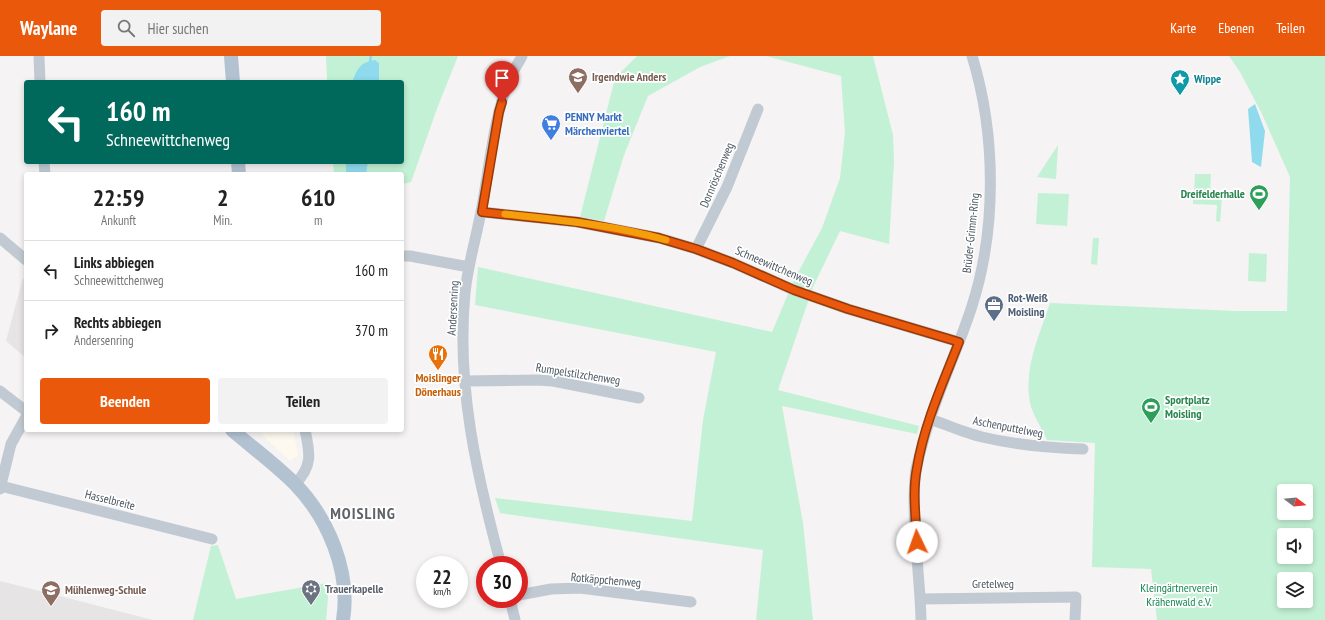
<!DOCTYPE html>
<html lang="de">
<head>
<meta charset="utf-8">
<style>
  :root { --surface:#fff; --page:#f2f2f2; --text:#222; --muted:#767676; --line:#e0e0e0; --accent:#ea580c }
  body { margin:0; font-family:"PT Sans Narrow",sans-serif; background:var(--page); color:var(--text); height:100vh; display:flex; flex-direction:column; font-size:15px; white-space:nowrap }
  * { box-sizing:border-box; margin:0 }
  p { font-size:13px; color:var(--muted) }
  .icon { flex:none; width:22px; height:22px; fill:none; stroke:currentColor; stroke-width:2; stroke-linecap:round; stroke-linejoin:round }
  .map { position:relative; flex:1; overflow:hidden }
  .panel { position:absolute; left:24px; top:116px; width:380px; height:260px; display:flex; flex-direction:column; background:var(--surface); border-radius:4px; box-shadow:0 2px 6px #0003 }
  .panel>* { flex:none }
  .banner { position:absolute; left:24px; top:24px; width:380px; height:84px; border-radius:4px; box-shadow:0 2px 6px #0003; background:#00695c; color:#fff; overflow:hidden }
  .needle { width:26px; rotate:106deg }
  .fabs { position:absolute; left:1277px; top:428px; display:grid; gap:8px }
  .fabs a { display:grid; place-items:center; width:36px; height:36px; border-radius:4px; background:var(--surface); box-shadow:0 2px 6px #0003; font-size:20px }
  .speed { position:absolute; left:416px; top:500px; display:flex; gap:8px; font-size:20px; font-weight:700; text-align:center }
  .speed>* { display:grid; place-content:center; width:52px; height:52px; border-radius:50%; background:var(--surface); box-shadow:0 2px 6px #0003; line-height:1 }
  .speed small { font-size:10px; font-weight:400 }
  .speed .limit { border:6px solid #d22; background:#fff; color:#111 }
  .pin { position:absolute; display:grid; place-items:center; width:34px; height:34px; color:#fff; margin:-41px -17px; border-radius:50% 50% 50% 0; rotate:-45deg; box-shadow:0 0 4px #0007 }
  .pin .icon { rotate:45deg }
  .me { position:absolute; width:44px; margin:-22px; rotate:357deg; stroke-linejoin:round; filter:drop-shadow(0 0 3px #0008) }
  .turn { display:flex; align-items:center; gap:14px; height:84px; padding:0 16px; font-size:18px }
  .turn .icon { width:52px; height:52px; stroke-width:2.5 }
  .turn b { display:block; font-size:28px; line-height:34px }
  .eta { display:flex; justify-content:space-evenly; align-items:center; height:68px; text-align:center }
  .eta b { font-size:24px; font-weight:800; line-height:28px }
  .primary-button { display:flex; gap:8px; margin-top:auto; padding:8px 16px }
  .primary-button a { flex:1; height:46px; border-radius:4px; background:var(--accent); color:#fff; font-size:16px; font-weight:800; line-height:46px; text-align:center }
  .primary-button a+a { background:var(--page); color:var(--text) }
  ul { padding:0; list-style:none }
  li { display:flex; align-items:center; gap:12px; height:60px; padding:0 16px; border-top:1px solid var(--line) }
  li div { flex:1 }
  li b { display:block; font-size:15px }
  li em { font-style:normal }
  header { display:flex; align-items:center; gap:24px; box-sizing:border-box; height:56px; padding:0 20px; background:var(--accent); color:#fff }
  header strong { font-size:19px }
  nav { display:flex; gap:22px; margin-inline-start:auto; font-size:14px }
  .search { width:280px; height:36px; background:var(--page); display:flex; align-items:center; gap:10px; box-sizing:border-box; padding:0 14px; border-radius:4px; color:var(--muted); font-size:15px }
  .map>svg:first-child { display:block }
  .commercial { fill:#fdf9ef }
  .education { fill:#e6e4e5 }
  .green { fill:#c3f1d5; fill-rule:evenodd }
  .water { fill:#90daee }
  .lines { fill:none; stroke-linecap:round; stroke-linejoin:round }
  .stream { stroke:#90daee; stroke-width:2.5 }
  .minor { stroke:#c1cad2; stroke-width:11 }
  .major { stroke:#b3c2d1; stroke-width:14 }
  .route-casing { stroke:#983908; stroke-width:10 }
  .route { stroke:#ea580c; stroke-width:7 }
  .slow { stroke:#f59e0b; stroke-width:7 }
  .labels { text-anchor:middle; stroke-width:3.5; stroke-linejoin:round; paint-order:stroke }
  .education-label { font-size:12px; font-weight:bold; fill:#785e54; stroke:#fff; text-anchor:start }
  .culture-label { font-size:12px; font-weight:bold; fill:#0d838f; stroke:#fff; text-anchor:start }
  .shop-label { font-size:12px; font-weight:bold; fill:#366cbe; stroke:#fff; text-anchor:start }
  .street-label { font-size:12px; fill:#4a5661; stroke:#fff }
  .leisure-label { font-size:12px; font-weight:bold; fill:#27864d; stroke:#fff; text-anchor:end }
  .service-label { font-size:12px; font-weight:bold; fill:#4e5e75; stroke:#fff; text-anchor:start }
  .food-label { font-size:12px; font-weight:bold; fill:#c56008; stroke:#fff }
  .park-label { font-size:12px; fill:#17864f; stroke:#fff }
  .worship-label { font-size:12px; font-weight:bold; fill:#5b616d; stroke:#fff; text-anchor:start }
  .district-label { font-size:16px; font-weight:bold; letter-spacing:1px; fill:#5f6368; stroke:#fff }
</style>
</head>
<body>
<header>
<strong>Waylane</strong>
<div class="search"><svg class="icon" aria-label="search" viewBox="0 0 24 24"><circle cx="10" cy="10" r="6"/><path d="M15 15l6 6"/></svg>Hier suchen</div>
<nav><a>Karte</a><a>Ebenen</a><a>Teilen</a></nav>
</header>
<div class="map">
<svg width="1325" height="564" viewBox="0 0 1325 564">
  <rect width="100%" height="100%" fill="#f5f3f3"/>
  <!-- commercial -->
  <path class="commercial" d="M257 374H293L298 399 290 405Z"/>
  <!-- education -->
  <path class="education" d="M23 222 26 225V302L6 285Z
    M0 525 52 538 153 564H0Z"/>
  <!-- green -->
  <path class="green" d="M326 0H458L438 50 411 126 402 128V118H334L333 106H402V26H327Z
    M637 0H730L700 11 648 40 624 99 604 165 580 161 615 22Z
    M766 0H873L893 79 894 106 889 188 840 175 813 231 778 334 919 370 917 378 782 350 803 467 813 564H756L763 494 500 457 495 442 692 465 703 364 716 296 475 249 478 211 772 276 794 224 822 172 840 122 845 77 841 20Z
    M1229 0H1325V564H1157L1151 513 1092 511 1095 387 1047 384C1042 373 1035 362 1031 351 1022 314 1039 281 1050 247L1237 255H1287L1290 121 1262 58 1240 16ZM1284 435H1306V457H1284ZM1284 479H1306V501H1284ZM1284 523H1306V545H1284Z
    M1058 89 1056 123 1037 121Z
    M1195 118H1211L1210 138 1194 137Z
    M1038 137 1069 138 1067 170 1036 168Z
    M1193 139 1222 141 1220 166 1216 165 1217 149 1193 148Z
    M1093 182H1099L1097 209 1091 208Z
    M1249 197 1267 198 1266 226 1248 225Z
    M218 489 236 543 327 527 328 542 326 564H193L211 490Z"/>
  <!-- water -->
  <path class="water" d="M375 4 379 7V26H352C358 12 359 7 375 4Z
    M1255 48 1265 75 1261 111 1252 106 1248 53Z
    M346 106H368L366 118H346Z"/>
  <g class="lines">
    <!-- stream -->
    <path class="stream" d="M370 5 371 0"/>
    <!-- minor -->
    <path class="minor" d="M39 0 40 26
      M44 106 45 118
      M482 156 577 166 659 182 696 193 733 207 794 234 848 253 959 286
      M0 182 26 204
      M696 193 727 131 758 53
      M402 200H410L469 211
      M465 325 537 324 553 325 639 342
      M0 335 26 355
      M930 363C947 369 965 377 982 381 1016 389 1049 392 1083 393
      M295 428C313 410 310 397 305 374
      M1 430 212 483
      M0 433 11 388 26 361
      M501 509C477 420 456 330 465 237 468 206 478 176 483 145 490 105 494 62 509 24 512 16 518 8 522 0
      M519 539 551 533 580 532 691 546
      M510 543 515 564
      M920 543 1076 541 1075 564
      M921 564C920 515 910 461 916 413 918 405 920 397 922 390 934 342 957 297 972 250 997 172 996 78 972 0"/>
    <!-- major -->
    <path class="major" d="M231 0 233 26
      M238 106 239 118
      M232 374C253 392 276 409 295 428 328 462 351 516 343 564"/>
  </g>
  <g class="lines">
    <defs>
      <path id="route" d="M502 46 499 56 482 156 577 166 659 182 696 193 733 207 794 234 848 253 959 286C943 327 924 368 917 412 912 436 916 462 917 486"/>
    </defs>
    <!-- route casing -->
    <use href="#route" class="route-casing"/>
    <!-- route -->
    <use href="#route" class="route"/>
    <!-- slow -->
    <path class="slow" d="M505 158C559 164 614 169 666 184"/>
  </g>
  <!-- icons -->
  <defs>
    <symbol id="school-pin" viewBox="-11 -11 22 30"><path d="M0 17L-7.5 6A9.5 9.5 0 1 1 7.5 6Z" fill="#8d6e63" stroke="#fff"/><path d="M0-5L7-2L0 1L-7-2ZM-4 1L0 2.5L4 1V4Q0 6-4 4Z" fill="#fff"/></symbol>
    <symbol id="sight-pin" viewBox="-11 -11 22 30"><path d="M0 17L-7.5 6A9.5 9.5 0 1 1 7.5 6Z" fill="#0f9aa8" stroke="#fff"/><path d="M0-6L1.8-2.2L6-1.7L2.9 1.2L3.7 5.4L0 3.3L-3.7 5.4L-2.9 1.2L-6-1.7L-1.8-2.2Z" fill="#fff"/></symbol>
    <symbol id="supermarket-pin" viewBox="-11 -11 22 30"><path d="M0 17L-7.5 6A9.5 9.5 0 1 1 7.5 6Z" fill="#3f7fe0" stroke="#fff"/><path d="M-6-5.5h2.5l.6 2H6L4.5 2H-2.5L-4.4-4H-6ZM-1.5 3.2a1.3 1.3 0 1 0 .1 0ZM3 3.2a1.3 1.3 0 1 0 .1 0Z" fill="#fff"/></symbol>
    <symbol id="stadium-pin" viewBox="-11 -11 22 30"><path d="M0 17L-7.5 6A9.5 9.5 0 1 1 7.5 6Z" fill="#2e9e5b" stroke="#fff"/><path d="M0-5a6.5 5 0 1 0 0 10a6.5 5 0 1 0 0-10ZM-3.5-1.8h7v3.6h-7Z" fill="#fff"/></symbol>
    <symbol id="office-pin" viewBox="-11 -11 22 30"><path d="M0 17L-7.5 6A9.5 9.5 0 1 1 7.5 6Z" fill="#5c6f8a" stroke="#fff"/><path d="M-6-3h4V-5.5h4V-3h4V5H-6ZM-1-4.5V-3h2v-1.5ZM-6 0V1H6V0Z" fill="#fff"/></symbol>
    <symbol id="restaurant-pin" viewBox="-11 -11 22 30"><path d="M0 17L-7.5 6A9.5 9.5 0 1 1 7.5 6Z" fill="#e8710a" stroke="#fff"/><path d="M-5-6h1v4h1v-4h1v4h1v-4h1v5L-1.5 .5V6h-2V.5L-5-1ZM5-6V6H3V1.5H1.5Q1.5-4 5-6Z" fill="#fff"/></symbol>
    <symbol id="synagogue-pin" viewBox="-11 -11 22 30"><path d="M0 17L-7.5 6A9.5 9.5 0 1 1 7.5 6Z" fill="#6b7280" stroke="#fff"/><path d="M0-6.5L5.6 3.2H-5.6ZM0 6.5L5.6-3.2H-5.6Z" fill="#fff"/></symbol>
  </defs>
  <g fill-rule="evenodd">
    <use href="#school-pin" x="567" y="10" width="22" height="30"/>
    <use href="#sight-pin" x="1169" y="12" width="22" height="30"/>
    <use href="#supermarket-pin" x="540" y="57" width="22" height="30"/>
    <use href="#stadium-pin" x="1248" y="127" width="22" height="30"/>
    <use href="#office-pin" x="983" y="238" width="22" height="30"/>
    <use href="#restaurant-pin" x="427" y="287" width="22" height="30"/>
    <use href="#stadium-pin" x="1140" y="340" width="22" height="30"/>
    <use href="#synagogue-pin" x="300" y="522" width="22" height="30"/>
    <use href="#school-pin" x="40" y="523" width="22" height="30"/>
  </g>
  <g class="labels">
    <!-- education labels -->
    <g class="education-label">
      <text x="592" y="25">Irgendwie Anders</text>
      <text x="65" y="538">Mühlenweg-Schule</text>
    </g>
    <!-- culture labels -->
    <g class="culture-label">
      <text x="1194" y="27">Wippe</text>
    </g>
    <!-- shop labels -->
    <g class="shop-label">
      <text x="565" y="65">PENNY Markt<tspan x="565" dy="14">Märchenviertel</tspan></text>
    </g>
    <!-- street labels -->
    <g class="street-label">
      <text transform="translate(717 119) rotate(-67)" y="4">Dornröschenweg</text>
      <text transform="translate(971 177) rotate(-84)" y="4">Brüder-Grimm-Ring</text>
      <text transform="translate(774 210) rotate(23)" y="4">Schneewittchenweg</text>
      <text transform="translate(453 252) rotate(-87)" y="4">Andersenring</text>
      <text transform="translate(578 318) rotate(9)" y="4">Rumpelstilzchenweg</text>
      <text transform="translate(1008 371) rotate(11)" y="4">Aschenputtelweg</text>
      <text transform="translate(110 444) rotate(14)" y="4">Hasselbreite</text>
      <text transform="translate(606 524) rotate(5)" y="4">Rotkäppchenweg</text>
      <text x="993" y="532">Gretelweg</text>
    </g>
    <!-- leisure labels -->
    <g class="leisure-label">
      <text x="1245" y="142">Dreifelderhalle</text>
      <text x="1165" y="348" text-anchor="start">Sportplatz<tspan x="1165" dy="14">Moisling</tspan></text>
    </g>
    <!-- service labels -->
    <g class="service-label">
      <text x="1008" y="246">Rot-Weiß<tspan x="1008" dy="14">Moisling</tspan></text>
    </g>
    <!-- food labels -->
    <g class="food-label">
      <text x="438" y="326">Moislinger<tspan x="438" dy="14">Dönerhaus</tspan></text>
    </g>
    <!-- park labels -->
    <g class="park-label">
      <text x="1179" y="536">Kleingärtnerverein<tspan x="1179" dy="14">Krähenwald e.V.</tspan></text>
    </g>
    <!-- worship labels -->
    <g class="worship-label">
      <text x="325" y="537">Trauerkapelle</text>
    </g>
    <!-- district labels -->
    <g class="district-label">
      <text x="363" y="463">MOISLING</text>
    </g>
  </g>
</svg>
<div class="fabs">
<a><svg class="needle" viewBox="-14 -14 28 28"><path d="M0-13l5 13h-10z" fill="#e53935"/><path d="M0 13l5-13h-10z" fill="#767676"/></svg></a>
<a><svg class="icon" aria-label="sound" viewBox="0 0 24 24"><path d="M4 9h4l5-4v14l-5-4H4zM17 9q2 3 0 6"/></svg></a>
<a><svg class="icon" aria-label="layers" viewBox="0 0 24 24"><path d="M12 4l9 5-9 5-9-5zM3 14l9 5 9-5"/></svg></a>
</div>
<div class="speed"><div>22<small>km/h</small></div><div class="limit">30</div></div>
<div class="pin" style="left:502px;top:46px;background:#d93025"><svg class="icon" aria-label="arrive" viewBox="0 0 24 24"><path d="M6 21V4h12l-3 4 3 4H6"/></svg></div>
<svg class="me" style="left:917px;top:486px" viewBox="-20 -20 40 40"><circle r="19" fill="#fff"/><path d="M0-13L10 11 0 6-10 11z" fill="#ea580c"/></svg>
<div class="banner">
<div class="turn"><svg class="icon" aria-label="left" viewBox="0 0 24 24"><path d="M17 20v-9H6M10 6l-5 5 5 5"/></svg><div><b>160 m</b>Schneewittchenweg</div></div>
</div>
<section class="panel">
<div class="eta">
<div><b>22:59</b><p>Ankunft</p></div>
<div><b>2</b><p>Min.</p></div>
<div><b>610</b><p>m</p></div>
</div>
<ul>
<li><svg class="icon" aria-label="left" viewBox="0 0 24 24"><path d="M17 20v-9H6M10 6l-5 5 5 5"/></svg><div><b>Links abbiegen</b><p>Schneewittchenweg</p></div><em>160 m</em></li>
<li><svg class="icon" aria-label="right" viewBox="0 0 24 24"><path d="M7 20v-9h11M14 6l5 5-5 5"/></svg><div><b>Rechts abbiegen</b><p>Andersenring</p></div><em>370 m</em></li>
</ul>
<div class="primary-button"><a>Beenden</a><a>Teilen</a></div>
</section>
</div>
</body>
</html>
